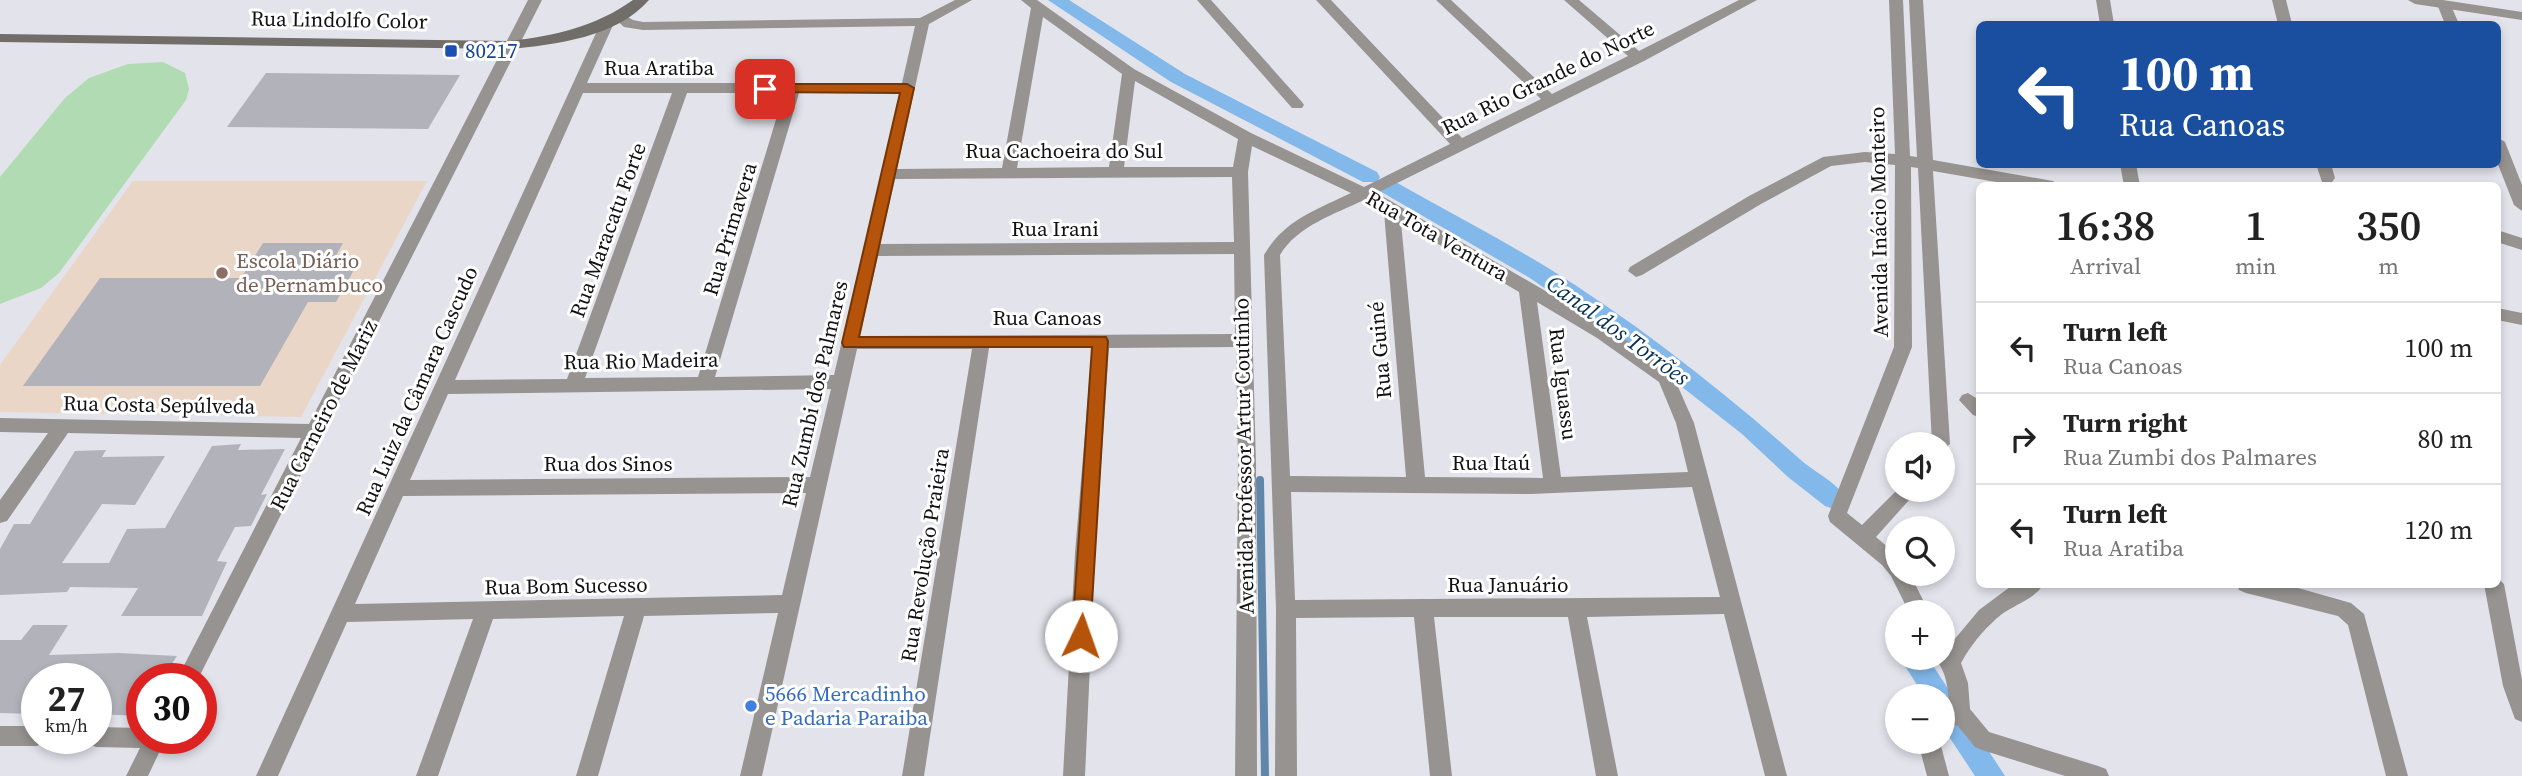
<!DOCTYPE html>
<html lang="en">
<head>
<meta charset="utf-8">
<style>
  :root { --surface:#fff; --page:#f6f6f6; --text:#222; --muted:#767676; --line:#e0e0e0 }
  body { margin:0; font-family:"Source Serif 4",serif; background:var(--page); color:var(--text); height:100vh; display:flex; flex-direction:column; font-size:26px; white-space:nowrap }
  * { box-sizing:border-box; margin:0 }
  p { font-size:23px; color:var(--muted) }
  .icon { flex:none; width:38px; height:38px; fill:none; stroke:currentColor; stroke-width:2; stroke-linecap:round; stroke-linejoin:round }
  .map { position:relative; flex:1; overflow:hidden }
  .sheet { position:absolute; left:1976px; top:182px; width:525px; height:406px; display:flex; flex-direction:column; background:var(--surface); border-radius:10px; box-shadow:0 4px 10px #0003 }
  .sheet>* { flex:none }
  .hud { position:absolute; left:1976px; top:21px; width:525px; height:147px; border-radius:10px; box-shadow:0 4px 10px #0003; background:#1a4fa0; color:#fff; overflow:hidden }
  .tools { position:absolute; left:1885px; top:432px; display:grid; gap:14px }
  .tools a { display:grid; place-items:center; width:70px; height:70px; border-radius:50%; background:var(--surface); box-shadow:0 4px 10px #0003; font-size:35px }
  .speed { position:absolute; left:21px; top:663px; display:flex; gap:14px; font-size:35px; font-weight:700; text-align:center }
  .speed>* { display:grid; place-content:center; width:91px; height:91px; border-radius:50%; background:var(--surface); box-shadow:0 4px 10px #0003; line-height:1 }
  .speed small { font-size:18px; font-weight:400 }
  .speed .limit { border:10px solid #d22; background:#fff; color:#111 }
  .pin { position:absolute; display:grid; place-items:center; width:60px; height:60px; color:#fff; margin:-30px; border-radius:14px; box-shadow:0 4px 10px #0006 }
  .me { position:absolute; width:77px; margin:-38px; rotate:3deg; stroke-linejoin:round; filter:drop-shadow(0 0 5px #0008) }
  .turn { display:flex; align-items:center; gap:24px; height:147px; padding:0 28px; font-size:32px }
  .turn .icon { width:91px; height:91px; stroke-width:2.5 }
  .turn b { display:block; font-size:49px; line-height:60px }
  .eta { display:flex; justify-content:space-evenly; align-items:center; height:119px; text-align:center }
  .eta b { font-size:42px; font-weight:600; line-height:49px }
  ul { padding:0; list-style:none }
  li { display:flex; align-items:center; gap:21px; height:91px; padding:0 28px; border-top:2px solid var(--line) }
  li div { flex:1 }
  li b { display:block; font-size:26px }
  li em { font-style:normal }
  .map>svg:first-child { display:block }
  .education { fill:#e9d6c6 }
  .green { fill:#b1dbb2 }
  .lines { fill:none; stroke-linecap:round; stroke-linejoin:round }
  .stream { stroke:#6086aa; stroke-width:8 }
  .canal { fill:#82b8ea; fill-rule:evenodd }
  .building { fill:#b2b2bb }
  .minor { fill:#969390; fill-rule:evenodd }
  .tertiary { fill:#969390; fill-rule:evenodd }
  .secondary { fill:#716d68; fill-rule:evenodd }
  .route { fill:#b45309; stroke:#753606; stroke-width:2 }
  .transit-dot { fill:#1a4fb4; stroke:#fff; stroke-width:2.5 }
  .education-dot { fill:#8d6e63; stroke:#fff; stroke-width:2.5 }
  .shop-dot { fill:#3f7fe0; stroke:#fff; stroke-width:2.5 }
  .labels { text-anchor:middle; stroke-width:6; stroke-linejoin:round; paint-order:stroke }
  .street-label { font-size:21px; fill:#111114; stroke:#fff }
  .transit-label { font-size:21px; fill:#164399; stroke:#fff; text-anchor:start }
  .education-label { font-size:21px; fill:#785e54; stroke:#fff; text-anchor:start }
  .shop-label { font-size:21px; fill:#366cbe; stroke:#fff; text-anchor:start }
  .water-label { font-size:23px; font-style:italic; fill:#052f4f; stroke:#fff }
</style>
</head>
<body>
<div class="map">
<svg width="2522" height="776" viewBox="0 0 2522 776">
  <rect width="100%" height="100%" fill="#e3e3ec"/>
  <!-- education -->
  <path class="education" d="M133 181H427L301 417 0 412V365Z"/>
  <!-- green -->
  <path class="green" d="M163 62 185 73 189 89 186 100 59 273 41 288 0 304V177L65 98 89 78 128 64Z"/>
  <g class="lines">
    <!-- stream -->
    <path class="stream" d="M1260 480 1265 776"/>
    <!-- canal -->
    <path class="canal" d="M1048 0H1069L1185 74 1377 172 1380 177 1378 180H1392C1443 209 1495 236 1545 266 1636 322 1722 390 1802 461 1816 473 1838 483 1846 499L1843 506 1834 509 1825 506 1788 477 1742 434 1649 361 1530 278 1378 190 1375 185 1377 182H1363L1171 82Z
      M1900 658H1928L2005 776H1975L1942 726V696H1924Z"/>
  </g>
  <!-- building -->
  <path class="building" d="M266 73 460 75 428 129 227 127Z
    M263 243H343L333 261H359L336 302H308L260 386H23L100 278H241Z
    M241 444 238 450 285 449 261 495 267 494 251 526 235 527 217 561 227 562 202 616H121L138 588 70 587 67 592 0 595V549L14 524H30L75 451 106 450 102 457 165 456 135 505 102 504 62 563H109L127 529 165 528 212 446Z
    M33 625H68L49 655 119 653 177 656 162 679H142V716L96 714V679H37V714L0 713V640H21Z"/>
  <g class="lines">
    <!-- minor -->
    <path class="minor" d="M528 0H542L325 428 323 436 320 437 198 679H177L301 438 68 433 7 521 0 523V500L48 433 0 432V418L309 424Z
      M955 0H972L929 24 897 169 1002 168 1031 8 1021 0H1037L1134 69 1251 133 1364 187 1450 144 1316 0H1331L1462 138 1541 99 1436 0H1451L1552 94 1628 56 1564 0H1579L1639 51 1739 0H1757L1644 61 1377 193 1609 328 1672 373 1694 423 1787 776H1765L1724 614 1587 617 1618 776H1596L1568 617H1434L1452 776H1430L1414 617 1296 618 1297 776H1275L1276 609 1264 255C1284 220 1316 210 1351 193L1252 146 1248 172 1256 463 1257 776H1235L1238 463 1236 347 1109 348 1095 553 1085 776H1063L1075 553 1092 348H989L924 776H902L972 349H857L762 776H740L778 613 644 616 598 776H576L624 616 493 619 438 776H416L473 619 347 622 278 776H256L602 20 607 19 614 23 587 83H902L915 26 643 30 624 27 612 16 619 12 633 20 643 22 920 18ZM1043 17 1122 74 1109 167 1017 168ZM1135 81 1238 139 1233 167H1124ZM583 93H672L567 379 455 380ZM687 93H784L698 377 585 378ZM799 93H900L834 375 715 377ZM1232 177 1234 242 880 244 895 179ZM1364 200 1384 212 1406 477 1290 476 1280 255C1297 226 1335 214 1364 200ZM1401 222 1519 292 1543 478 1425 477ZM1234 254 1235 334 860 336 878 256ZM1537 302 1597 338 1659 382 1676 423 1688 472 1561 477ZM831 389 810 477 410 480 448 394ZM1692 487 1720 597 1295 600 1291 492 1531 494ZM806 493 782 595 355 604 403 496Z
      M1197 0H1211L1302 102 1304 105 1302 108H1292Z
      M1889 0H1903L1910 156 1917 157 1909 0H1923L1933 160 2053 181 2060 186H2019L1933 171 1950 444 1942 451V444H1932L1918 168 1911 167 1912 347 1847 513 1862 525 1897 490H1918L1876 537 1897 555V574H1910L1929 612H1909L1891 576 1882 565 1830 522 1828 516 1894 347 1895 165 1865 162 1831 166 1761 204 1642 275 1636 277 1628 271 1630 267 1749 196 1823 157 1865 152 1895 154Z
      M2096 0H2110L2114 24H2100Z
      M2272 0H2286L2292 24H2278Z
      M2439 1H2449L2459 24H2445L2437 4Z
      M2497 137 2505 142 2522 185V211L2514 205 2497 162Z
      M2120 164H2136L2140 186H2124Z
      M2316 164H2331L2335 178 2332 182H2322Z
      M2497 230 2522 238V250L2497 242Z
      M2497 308 2522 313V325L2497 320Z
      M1968 393 1979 400V417L1973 415 1959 400 1962 395Z
      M2497 577 2504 584 2522 680V722L2515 719 2503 686 2484 584H2497Z
      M2014 584H2043C2038 597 2014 605 2002 614 1987 626 1975 640 1965 656L1961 663 1968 683 1970 709 1989 732 2098 766 2106 769 2109 776H2065L1982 750 1975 747 1957 725 1942 732V711L1949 707C1948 688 1947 673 1935 658H1942V643L1949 646 1979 610Z
      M2237 584H2298V588L2351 603 2364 614 2408 776H2386L2348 625 2338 616 2246 593 2239 590Z
      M0 726H37V738H46L44 743 37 746H0Z
      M96 727 142 728V738H166L148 776H126L140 748 96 747 89 744 86 738H96Z
      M1918 742H1940L1949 776H1927Z"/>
    <!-- tertiary -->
    <path class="tertiary" d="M2408 0H2443L2522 12V20L2415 4Z"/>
    <!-- secondary -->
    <path class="secondary" d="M633 0H649C617 37 555 45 509 49L0 42V34L509 41C554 36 595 27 633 0Z"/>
  </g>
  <!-- route -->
  <path class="route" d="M765 84H907L914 88 859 337H1106L1108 341 1090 636 1087 642 1081 645 1075 642 1072 636 1092 347H844L842 343 900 93 760 92 758 89Z"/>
  <!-- markers -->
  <rect class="transit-dot" x="444" y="44" width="14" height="14" rx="3.5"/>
  <circle class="education-dot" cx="222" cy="273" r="7"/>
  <circle class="shop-dot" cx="751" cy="706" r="7"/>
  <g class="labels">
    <!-- street labels -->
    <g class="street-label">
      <text transform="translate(339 20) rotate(1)" y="7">Rua Lindolfo Color</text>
      <text x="659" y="75">Rua Aratiba</text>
      <text transform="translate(1548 78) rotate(-26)" y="7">Rua Rio Grande do Norte</text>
      <text x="1064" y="158">Rua Cachoeira do Sul</text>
      <text transform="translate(1879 222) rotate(-91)" y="7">Avenida Inácio Monteiro</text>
      <text transform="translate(730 229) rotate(-73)" y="7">Rua Primavera</text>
      <text x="1055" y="236">Rua Irani</text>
      <text transform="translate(608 230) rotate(-70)" y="7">Rua Maracatu Forte</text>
      <text transform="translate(1437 236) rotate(30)" y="7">Rua Tota Ventura</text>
      <text x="1047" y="325">Rua Canoas</text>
      <text transform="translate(1380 350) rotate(-95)" y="7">Rua Guiné</text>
      <text transform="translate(641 361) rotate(-1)" y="7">Rua Rio Madeira</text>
      <text transform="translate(1563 384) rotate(83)" y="7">Rua Iguassu</text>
      <text transform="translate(417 391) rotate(-66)" y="7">Rua Luiz da Câmara Cascudo</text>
      <text transform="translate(815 394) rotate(-77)" y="7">Rua Zumbi dos Palmares</text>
      <text transform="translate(159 405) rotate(1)" y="7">Rua Costa Sepúlveda</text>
      <text transform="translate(324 415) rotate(-63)" y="7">Rua Carneiro de Mariz</text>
      <text transform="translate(1244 456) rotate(-91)" y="7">Avenida Professor Artur Coutinho</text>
      <text x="1491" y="470">Rua Itaú</text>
      <text x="608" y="471">Rua dos Sinos</text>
      <text transform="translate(925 555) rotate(-81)" y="7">Rua Revolução Praieira</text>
      <text x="1508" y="592">Rua Januário</text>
      <text transform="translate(566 586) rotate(-1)" y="7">Rua Bom Sucesso</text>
    </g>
    <!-- transit labels -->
    <g class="transit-label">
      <text x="465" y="58">80217</text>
    </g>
    <!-- education labels -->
    <g class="education-label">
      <text x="236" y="268">Escola Diário<tspan x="236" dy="24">de Pernambuco</tspan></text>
    </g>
    <!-- shop labels -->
    <g class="shop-label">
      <text x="765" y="701">5666 Mercadinho<tspan x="765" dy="24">e Padaria Paraiba</tspan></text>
    </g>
    <!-- water labels -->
    <g class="water-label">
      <text transform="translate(1618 330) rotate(36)" y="8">Canal dos Torrões</text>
    </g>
  </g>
</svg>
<div class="tools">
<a><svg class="icon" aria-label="sound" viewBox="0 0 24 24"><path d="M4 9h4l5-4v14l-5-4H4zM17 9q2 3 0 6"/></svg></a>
<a><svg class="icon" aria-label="search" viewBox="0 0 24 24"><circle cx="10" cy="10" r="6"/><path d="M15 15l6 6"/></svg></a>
<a>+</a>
<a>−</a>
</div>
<div class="speed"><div>27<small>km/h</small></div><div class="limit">30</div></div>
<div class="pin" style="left:765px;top:89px;background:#d93025"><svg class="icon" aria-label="arrive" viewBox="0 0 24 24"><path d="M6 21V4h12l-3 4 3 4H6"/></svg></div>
<svg class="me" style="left:1081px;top:636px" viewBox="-20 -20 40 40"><circle r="19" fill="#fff"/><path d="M0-13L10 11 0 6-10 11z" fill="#b45309"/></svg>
<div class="hud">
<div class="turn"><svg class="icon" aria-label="left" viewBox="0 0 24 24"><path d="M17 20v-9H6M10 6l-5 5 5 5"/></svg><div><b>100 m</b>Rua Canoas</div></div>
</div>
<section class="sheet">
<div class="eta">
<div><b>16:38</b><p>Arrival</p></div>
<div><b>1</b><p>min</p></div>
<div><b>350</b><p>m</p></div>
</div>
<ul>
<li><svg class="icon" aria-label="left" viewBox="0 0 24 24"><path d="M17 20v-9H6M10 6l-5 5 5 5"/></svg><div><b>Turn left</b><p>Rua Canoas</p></div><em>100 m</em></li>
<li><svg class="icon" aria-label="right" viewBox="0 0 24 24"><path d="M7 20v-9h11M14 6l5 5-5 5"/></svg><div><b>Turn right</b><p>Rua Zumbi dos Palmares</p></div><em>80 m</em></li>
<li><svg class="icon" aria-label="left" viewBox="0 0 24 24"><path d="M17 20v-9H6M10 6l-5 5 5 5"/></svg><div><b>Turn left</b><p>Rua Aratiba</p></div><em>120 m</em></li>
</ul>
</section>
</div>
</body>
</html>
